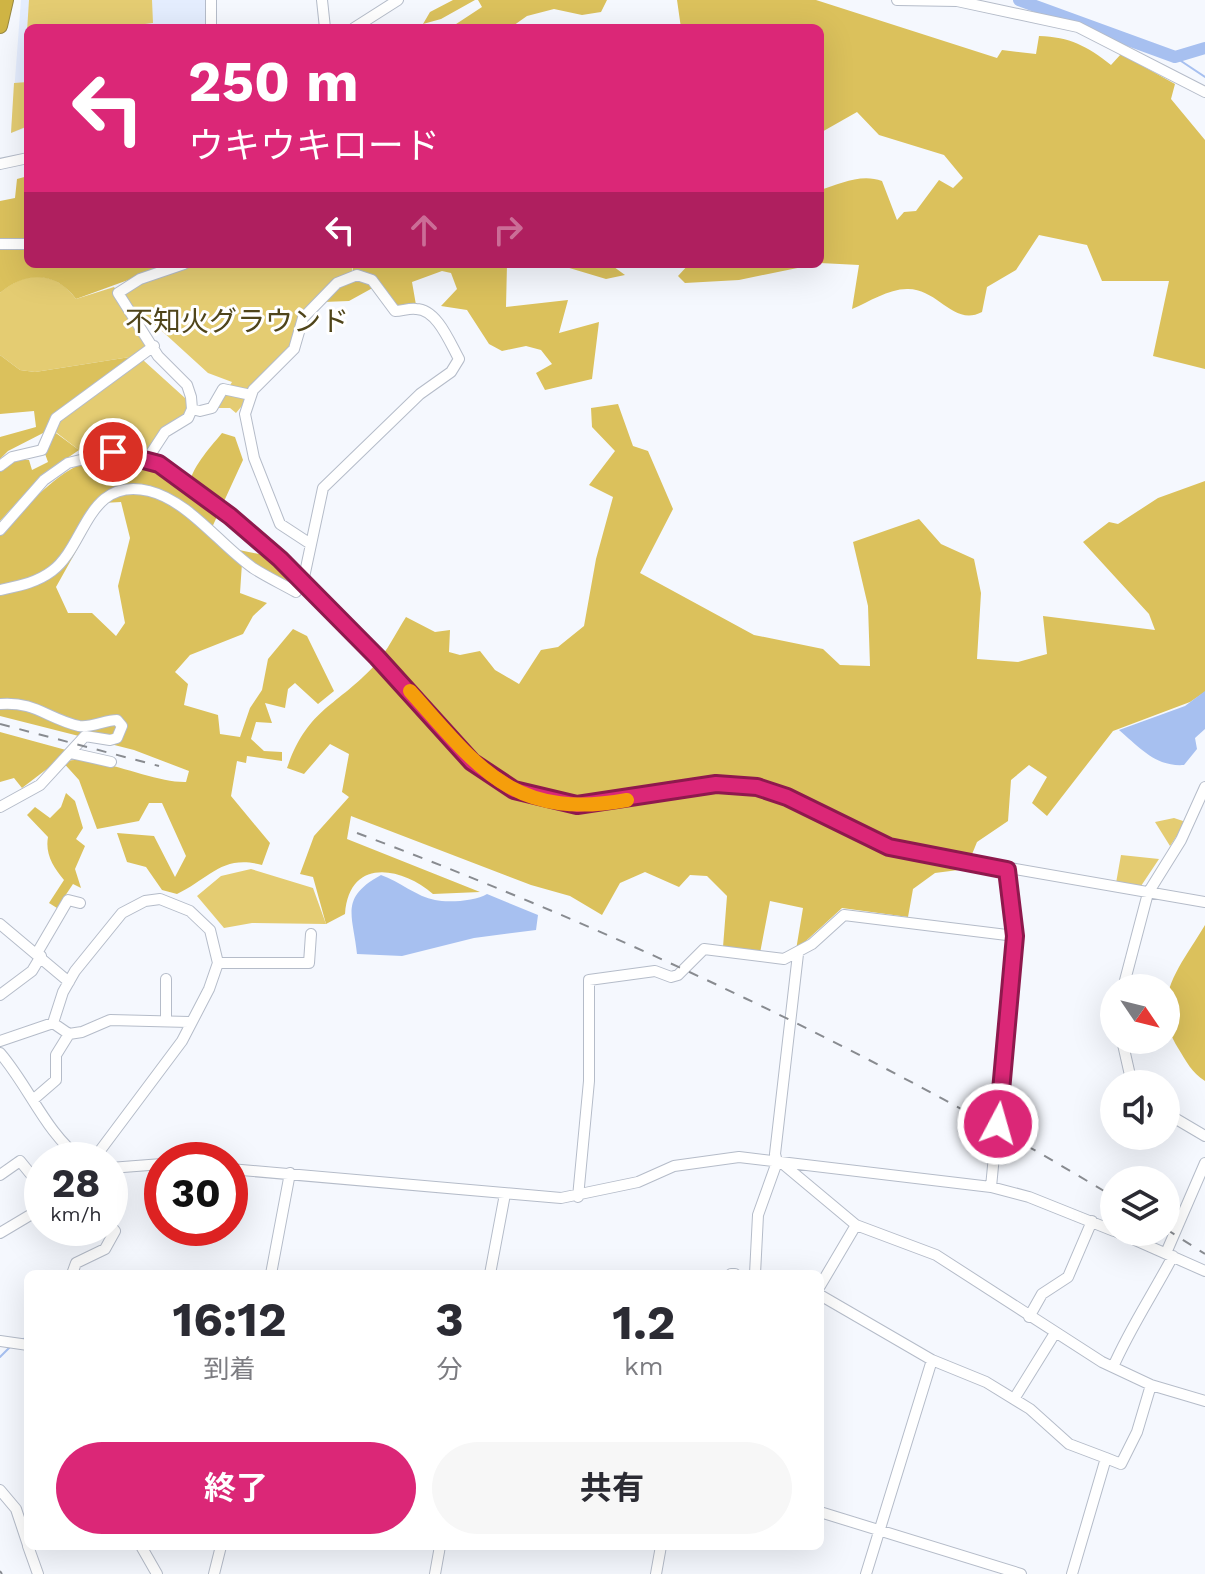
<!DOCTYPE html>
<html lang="ja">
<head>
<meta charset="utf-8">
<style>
  :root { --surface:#fff; --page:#f7f7f7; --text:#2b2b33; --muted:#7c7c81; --accent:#db2777 }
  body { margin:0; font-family:"Work Sans","Noto Sans JP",sans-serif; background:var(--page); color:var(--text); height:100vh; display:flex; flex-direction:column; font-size:30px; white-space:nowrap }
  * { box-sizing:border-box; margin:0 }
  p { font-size:26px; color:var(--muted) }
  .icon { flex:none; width:44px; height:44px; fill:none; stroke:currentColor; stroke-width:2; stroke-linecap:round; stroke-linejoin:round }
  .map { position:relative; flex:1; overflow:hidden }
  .drawer { position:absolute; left:24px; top:1270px; width:800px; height:280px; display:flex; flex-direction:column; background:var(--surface); border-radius:12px; box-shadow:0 8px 32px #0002 }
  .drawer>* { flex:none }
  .top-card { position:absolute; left:24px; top:24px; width:800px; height:244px; border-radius:12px; box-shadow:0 8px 32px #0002; background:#db2777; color:#fff; overflow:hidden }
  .needle { width:52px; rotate:125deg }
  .controls { position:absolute; left:1100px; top:974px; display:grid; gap:16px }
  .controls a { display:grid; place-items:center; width:80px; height:80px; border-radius:50%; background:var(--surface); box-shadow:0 8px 32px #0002; font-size:40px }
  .speed { position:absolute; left:24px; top:1142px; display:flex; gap:16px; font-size:40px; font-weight:700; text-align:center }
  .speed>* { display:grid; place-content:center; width:104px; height:104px; border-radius:50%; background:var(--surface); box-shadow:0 8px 32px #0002; line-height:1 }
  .speed small { font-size:20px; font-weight:400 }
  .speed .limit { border:12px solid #d22; background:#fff; color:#111 }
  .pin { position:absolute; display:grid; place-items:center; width:68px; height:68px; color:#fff; margin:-34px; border:4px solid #fff; border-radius:50%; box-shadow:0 2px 8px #0007 }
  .me { position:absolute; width:88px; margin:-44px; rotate:6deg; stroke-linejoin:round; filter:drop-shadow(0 0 6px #0008) }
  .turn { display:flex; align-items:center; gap:28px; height:168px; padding:0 32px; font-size:36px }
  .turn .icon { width:104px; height:104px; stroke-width:2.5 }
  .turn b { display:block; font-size:56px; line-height:68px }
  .lanes { display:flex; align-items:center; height:76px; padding:0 32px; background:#0003; justify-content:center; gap:40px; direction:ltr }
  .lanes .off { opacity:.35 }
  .eta { display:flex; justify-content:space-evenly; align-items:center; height:136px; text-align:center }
  .eta b { font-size:48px; font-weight:700; line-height:56px }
  .cta { display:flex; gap:16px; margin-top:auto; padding:16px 32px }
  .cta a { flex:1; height:92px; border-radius:48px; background:var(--accent); color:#fff; font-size:32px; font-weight:700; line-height:92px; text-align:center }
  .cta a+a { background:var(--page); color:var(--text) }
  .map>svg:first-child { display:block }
  .built { fill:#e4edfe }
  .green { fill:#e4cc72 }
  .forest { fill:#dbc15c; fill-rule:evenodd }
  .water { fill:#a7c0f0 }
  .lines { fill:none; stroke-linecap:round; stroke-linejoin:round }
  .stream { stroke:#a7c0f0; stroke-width:2 }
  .river { stroke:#a7c0f0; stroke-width:12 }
  .minor-casing { stroke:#b5bcc9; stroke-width:12 }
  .highway-casing { stroke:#978740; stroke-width:16 }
  .minor { stroke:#fff; stroke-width:10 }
  .highway { stroke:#cfb444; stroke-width:14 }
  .rail { stroke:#888b90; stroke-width:2; stroke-dasharray:10 10; stroke-linecap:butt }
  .route-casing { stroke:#8e194d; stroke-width:20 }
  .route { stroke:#db2777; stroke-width:14 }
  .slow { stroke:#f59e0b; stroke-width:14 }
  .labels { text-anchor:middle; stroke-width:6; stroke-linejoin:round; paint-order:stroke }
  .park-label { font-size:28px; fill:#4f451a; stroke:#fff }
</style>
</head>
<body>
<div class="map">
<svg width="1205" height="1574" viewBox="0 0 1205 1574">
  <rect width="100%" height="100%" fill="#f5f8fe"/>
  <!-- built -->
  <path class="built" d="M21 0H207V28H28V127L11 133Z"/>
  <!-- green -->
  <path class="green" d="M29 0H152L153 23 145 24V28H28V78H24Z
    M28 82V126L11 133 14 83Z
    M192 264H353L352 273 304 313 296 341 236 413 230 408H217L232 382 208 373 151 321 138 333 146 343 147 353 143 360 185 398 188 396 186 414 148 451 116 447 79 450 53 430 57 419 130 357 35 372 20 370 0 355V293C25 270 56 271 76 299L114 287 119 294 164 270Z
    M1174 818 1186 822 1170 846 1155 822Z
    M1121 855 1159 859 1141 886 1116 883Z
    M251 869 313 888 326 924 252 923 224 928 197 896 221 876Z"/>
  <!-- forest -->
  <path class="forest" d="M453 0H475L441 19 423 24 430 12Z
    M478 0H607L601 12 582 15 554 9 527 16 510 28H450L482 7Z
    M677 0H816L997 58 1002 50 1036 54 1039 36C1070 37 1087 46 1111 65L1121 54 1175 84 1171 99 1205 140V369L1153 356 1169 281H1102L1087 245 1039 235 1016 270 987 287 982 312C953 327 938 288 907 289 888 289 869 302 852 309L859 265 820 263V190C840 184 861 173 882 181L897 220 904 212 916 211 939 180 953 188 963 178 944 155 879 135 857 112 820 133V28H681Z
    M28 176V264H172L76 299C56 271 25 271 0 293V201L15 198 17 179Z
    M353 264H507L506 307 568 300 559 333 599 322 592 379 545 390 536 373 552 364 541 350 526 346 502 351 489 344 467 310 441 306 457 289 451 273 442 271 412 282 416 305 398 308 378 285 349 301 323 302 353 277Z
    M556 264H610L625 275 606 279Z
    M689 264H817L739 280 685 283 678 276Z
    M0 355 20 370 35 372 130 357 134 360 49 428 79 450 40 477 0 521V470L18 459 29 460 32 470 48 462 44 451 47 431 8 451 0 459V437L36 427 34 411 0 414Z
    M618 404 633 446 648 451 673 509 640 573 754 635 823 649 840 665 870 666 868 606 853 542 919 519 941 544 974 559 981 593 977 659 1018 662 1047 654 1043 616 1155 630 1149 614 1083 542 1109 522 1118 524 1158 498 1205 481V692L1190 702 1113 731 1047 816 1032 803 1047 777 1029 765 1011 780 1008 821 977 842 966 869 935 873 913 889 908 917 842 908 796 950 803 908 770 901 760 953 723 947 727 896 707 876 690 875 679 887 645 872 620 883 602 915 570 896 531 885 351 816 347 839 480 892 433 894C400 866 349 858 345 914L326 924 313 877 300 874 314 836 349 797 342 792 349 754 330 744 304 774 287 768C308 708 336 707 375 665 387 651 396 633 406 617L435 632 450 630 449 652 460 655 480 651 495 670 519 684 541 650 558 647 584 626 596 559 613 497 589 485 615 451 592 427 591 408Z
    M222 433 235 437 243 460 209 534 239 550 269 556 295 578 289 582 242 563 240 593 267 603 253 616 243 634 190 655 175 672 188 684 184 705 218 715 220 734 240 737 250 708 262 690 268 659 293 629 307 636 334 691 318 704 295 683 288 689 285 708 265 703 272 723 256 722 251 739 264 751 282 752V761L247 756 246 763 237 761 231 796 270 843 262 865C222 854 209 879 177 894L162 890 146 867 127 862 117 833 154 836 175 877 186 856 162 803H149L139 821 97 829 79 780 60 759 22 788 14 778 0 782V732L66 750V762C88 751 152 783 186 782L189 771 134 750 0 716V536C34 499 80 439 139 461 157 467 172 479 188 488 192 467 208 450 222 433ZM121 502 130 538 118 586 125 623 116 636 92 613H68L56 587 103 503Z
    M66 793 75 801 83 828 76 839 85 846 75 869 81 888 73 884 57 908 49 903 64 880C53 867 45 854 48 837L27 815 35 807 50 818 61 807Z
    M1205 925V1081C1192 1073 1186 1061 1178 1048 1148 1000 1180 967 1205 925Z"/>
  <!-- water -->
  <path class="water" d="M1205 691V729L1195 738 1197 749 1184 765C1156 767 1140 748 1119 730L1185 706Z
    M381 875C399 881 417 897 435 900 448 903 476 901 487 894L538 915 536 930 474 938 402 956 357 954C353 915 339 898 381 875Z"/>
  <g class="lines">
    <!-- stream -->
    <path class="stream" d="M1175 57 1205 77
      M18 1340 28 1338
      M0 1357 10 1347"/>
    <!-- river -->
    <path class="river" d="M1019 0 1175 57 1205 48"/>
    <defs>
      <path id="minor" d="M211 0V28
        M322 0 325 28
        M897 0 957 1 1078 27 1205 92
        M354 28 398 0
        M0 164 28 158
        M0 244H28
        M192 409 200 411 212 408 223 389 251 395
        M148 458 165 432 188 418 192 409 191 397 187 385 158 356 118 293 140 279 184 264
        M0 466 12 457 42 450 56 418 154 346
        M0 530 44 480 68 463 113 452 148 458 189 483 257 539 377 657 472 762 521 793 577 805 716 784 757 787 787 797 889 847 1205 902
        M0 590C18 586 36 583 52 571 86 546 87 476 149 491 189 501 220 545 253 568 267 577 282 584 296 592L303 582 323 488 420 394 451 372 459 359C450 343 437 309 416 309 409 308 402 311 395 311L372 280 357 275 337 283 303 318 294 349 253 390 245 414 254 458 280 524 309 543
        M0 704C35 701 48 719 79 726 91 728 105 720 117 720L122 726 117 738 110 740 85 736 40 785 0 807
        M71 753 111 762
        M0 924 69 982
        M37 953 68 900 80 903
        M218 963H309L311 934
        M166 979V1019
        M1123 988 1148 893 1181 840 1205 787
        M0 995 32 971 41 956
        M53 1023 69 1034 82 1032 110 1020 189 1022
        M1122 1040 1132 1084
        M0 1041 53 1023 63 992 75 971 122 913 145 901 160 899 190 911 210 930 218 963 209 989 182 1041 93 1160
        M0 1053C30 1088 45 1132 82 1160
        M34 1099 56 1080V1055L69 1034
        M1166 1113 1205 1136
        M783 1164 856 1225 936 1255 1102 1362 1151 1385 1205 1401
        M110 1168 162 1164
        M230 1169 561 1198 638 1182 674 1166 739 1157 991 1187 1029 1197 1114 1231
        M0 1175 20 1161 42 1188
        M991 1187 1015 936 1007 870
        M578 1197 589 1081V980L655 971 671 977 678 975 704 949 784 959 812 944 844 915 1015 936
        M1117 1232 1205 1271
        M0 1233 42 1208
        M1166 1253 1205 1163
        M72 1274 76 1263 105 1249 115 1231 110 1225
        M271 1274 290 1173
        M490 1274 505 1194
        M731 1274H735
        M755 1274 758 1215 777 1162 775 1154 798 954
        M820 1286 856 1225
        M820 1295 932 1360 986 1382 1030 1409 1069 1444 1106 1458 1072 1574
        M1029 1317 1042 1294 1068 1277 1092 1221
        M0 1341 28 1345
        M1113 1367C1130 1328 1153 1294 1173 1256
        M1014 1399 1055 1333
        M1106 1458 1121 1464 1137 1432 1151 1385
        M0 1490 16 1509 28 1545
        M820 1512 1021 1574
        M28 1546 38 1574
        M141 1546 157 1574
        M214 1574 221 1546
        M435 1574 440 1546
        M656 1574 661 1546
        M866 1574 932 1360"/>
      <path id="highway" d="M0 26 6 0"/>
    </defs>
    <!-- minor casing -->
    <use href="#minor" class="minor-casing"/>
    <!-- highway casing -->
    <use href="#highway" class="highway-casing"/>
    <!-- minor -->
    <use href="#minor" class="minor"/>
    <!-- highway -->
    <use href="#highway" class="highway"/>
    <!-- rail -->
    <path class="rail" d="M0 724 159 766
      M357 833C620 932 874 1052 1114 1197
      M1166 1229 1205 1254
      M0 1571 2 1574"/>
  </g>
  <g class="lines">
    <defs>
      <path id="route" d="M113 452 159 464 230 516 280 559 377 657 472 762 514 790 577 805 716 784 757 787 787 797 889 847 1007 870 1015 936 998 1124"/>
    </defs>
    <!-- route casing -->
    <use href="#route" class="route-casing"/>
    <!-- route -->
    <use href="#route" class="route"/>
    <!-- slow -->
    <path class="slow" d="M410 691C478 767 513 821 627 800"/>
  </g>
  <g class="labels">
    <!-- park labels -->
    <g class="park-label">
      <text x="237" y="331">不知火グラウンド</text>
    </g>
  </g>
</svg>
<div class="controls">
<a><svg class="needle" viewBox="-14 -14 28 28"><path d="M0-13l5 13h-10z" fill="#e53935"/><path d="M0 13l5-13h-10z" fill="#7c7c81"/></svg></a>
<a><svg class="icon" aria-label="sound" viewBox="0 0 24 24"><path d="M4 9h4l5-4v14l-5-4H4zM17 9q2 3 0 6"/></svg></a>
<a><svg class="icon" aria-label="layers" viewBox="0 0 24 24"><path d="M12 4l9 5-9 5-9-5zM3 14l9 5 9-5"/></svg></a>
</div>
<div class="speed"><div>28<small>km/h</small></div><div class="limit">30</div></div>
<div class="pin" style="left:113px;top:452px;background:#d93025"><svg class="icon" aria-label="arrive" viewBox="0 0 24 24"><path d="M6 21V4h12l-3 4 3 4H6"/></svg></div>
<svg class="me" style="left:998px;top:1124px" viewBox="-20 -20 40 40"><circle r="17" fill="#db2777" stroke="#fff" stroke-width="3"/><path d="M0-11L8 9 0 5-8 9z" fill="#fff"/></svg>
<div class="top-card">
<div class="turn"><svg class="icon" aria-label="left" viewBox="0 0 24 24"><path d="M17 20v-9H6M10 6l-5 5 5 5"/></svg><div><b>250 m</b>ウキウキロード</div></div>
<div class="lanes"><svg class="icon" aria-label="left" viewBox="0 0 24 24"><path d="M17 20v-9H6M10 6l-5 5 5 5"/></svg><svg class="icon off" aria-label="ahead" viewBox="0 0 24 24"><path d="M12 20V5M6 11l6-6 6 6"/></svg><svg class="icon off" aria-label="right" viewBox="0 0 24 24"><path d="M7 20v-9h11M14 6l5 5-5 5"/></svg></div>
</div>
<section class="drawer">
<div class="eta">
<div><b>16:12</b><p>到着</p></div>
<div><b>3</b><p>分</p></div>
<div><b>1.2</b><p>km</p></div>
</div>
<div class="cta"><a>終了</a><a>共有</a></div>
</section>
</div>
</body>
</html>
